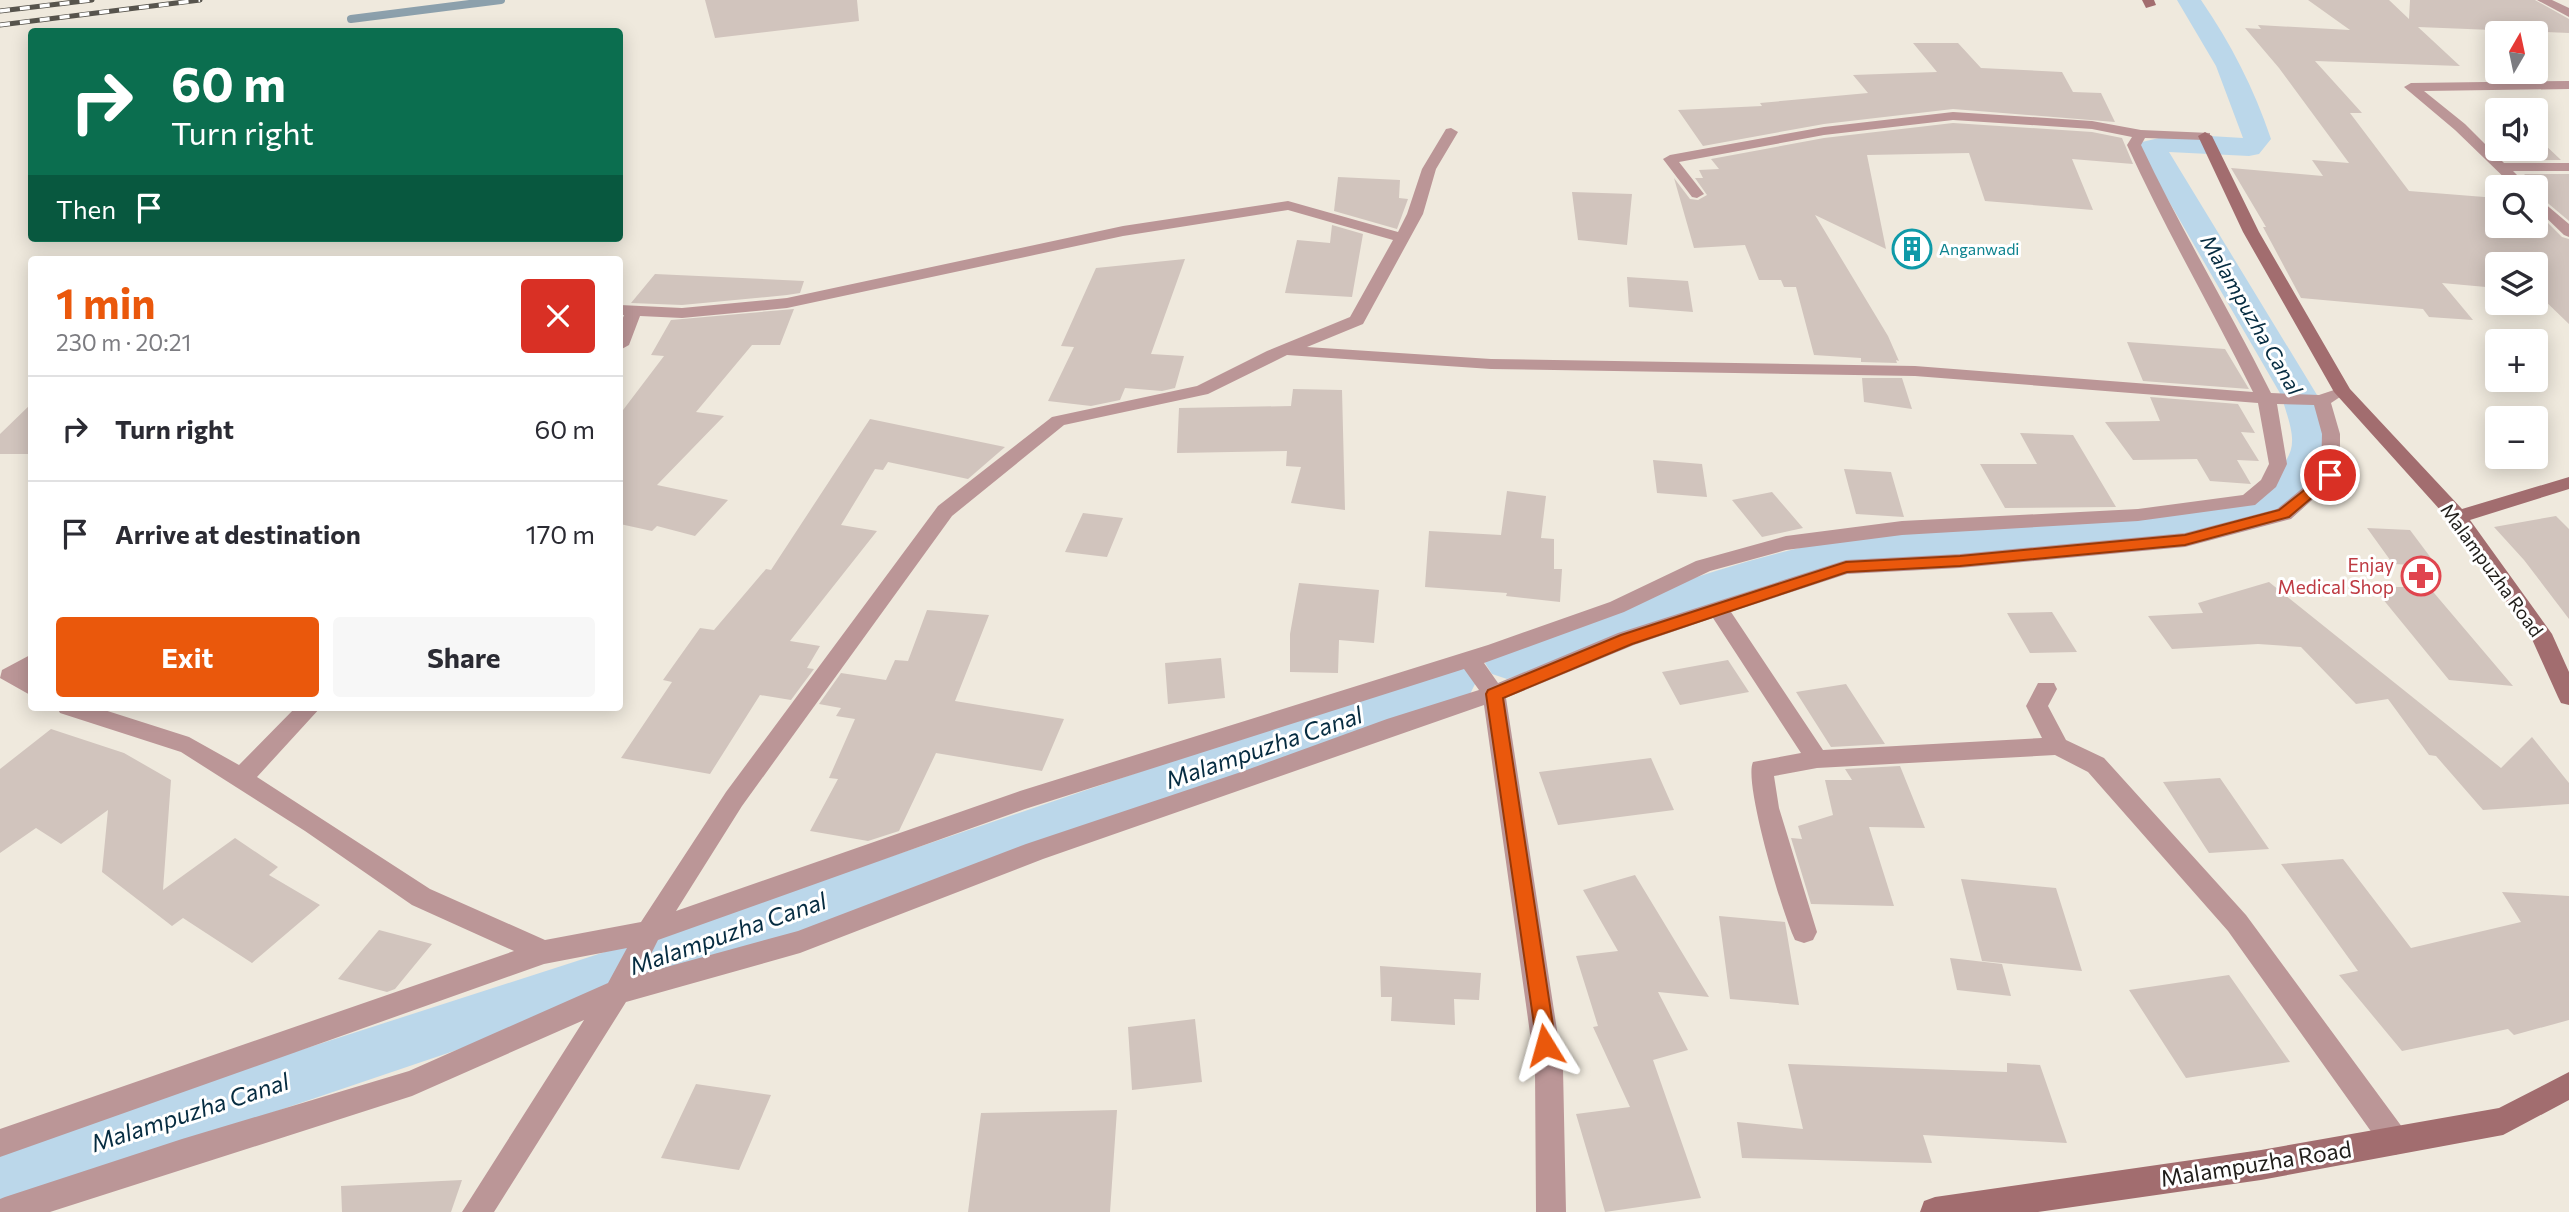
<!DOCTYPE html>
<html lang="en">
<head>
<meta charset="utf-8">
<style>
  :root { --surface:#fff; --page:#f7f7f7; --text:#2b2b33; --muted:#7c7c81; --line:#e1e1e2; --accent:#ea580c }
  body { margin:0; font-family:Commissioner,sans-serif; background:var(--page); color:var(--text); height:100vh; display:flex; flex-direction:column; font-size:26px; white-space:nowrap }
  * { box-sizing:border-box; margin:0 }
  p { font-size:23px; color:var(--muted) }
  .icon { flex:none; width:38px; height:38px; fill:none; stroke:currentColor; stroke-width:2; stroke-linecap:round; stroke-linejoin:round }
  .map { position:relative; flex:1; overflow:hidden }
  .drawer { position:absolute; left:28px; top:256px; width:595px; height:455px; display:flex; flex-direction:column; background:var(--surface); border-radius:7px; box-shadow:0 4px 18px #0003 }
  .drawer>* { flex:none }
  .banner { position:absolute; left:28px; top:28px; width:595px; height:214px; border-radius:7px; box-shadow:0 4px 18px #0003; background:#0b6e4f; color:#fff; overflow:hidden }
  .needle { width:46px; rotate:9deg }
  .tools { position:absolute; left:2485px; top:21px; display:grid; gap:14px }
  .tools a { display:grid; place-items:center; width:63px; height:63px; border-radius:7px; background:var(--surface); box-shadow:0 4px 18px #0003; font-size:35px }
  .pin { position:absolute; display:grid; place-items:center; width:60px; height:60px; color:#fff; margin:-30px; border:4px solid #fff; border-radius:50%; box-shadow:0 2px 7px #0007 }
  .me { position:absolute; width:77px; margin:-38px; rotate:352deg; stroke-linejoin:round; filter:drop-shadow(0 0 5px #0008) }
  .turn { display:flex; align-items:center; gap:24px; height:147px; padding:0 28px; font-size:32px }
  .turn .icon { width:91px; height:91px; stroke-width:2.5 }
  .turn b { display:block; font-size:49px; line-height:60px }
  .then { display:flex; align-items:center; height:66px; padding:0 28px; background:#0003; gap:14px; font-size:26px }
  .round { display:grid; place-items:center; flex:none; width:74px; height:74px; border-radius:7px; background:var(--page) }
  .headline { display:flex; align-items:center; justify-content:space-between; height:119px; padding:0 28px }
  h1 { font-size:42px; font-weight:700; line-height:52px; color:var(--accent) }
  .button { display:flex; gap:14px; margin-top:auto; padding:14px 28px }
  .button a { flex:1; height:80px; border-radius:7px; background:var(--accent); color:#fff; font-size:28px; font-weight:700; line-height:80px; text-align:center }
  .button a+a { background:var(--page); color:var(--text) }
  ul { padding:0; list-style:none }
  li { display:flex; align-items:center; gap:21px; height:105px; padding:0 28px; border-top:2px solid var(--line) }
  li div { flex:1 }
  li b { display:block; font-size:26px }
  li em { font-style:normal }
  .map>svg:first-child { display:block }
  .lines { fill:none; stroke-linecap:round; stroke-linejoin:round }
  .stream { stroke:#8ca0ac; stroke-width:8 }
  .canal { fill:#bbd7ea; fill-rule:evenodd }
  .building { fill:#d1c4bd }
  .street { fill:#bb9697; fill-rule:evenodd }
  .secondary { fill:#a26d6f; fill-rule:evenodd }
  .rail-casing { stroke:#57544d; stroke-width:5 }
  .rail { stroke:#fff; stroke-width:3.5; stroke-dasharray:10; stroke-linecap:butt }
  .route { fill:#ea580c; stroke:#983908; stroke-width:2 }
  .labels { text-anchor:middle; stroke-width:6; stroke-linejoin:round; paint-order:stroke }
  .far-culture-label { font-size:16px; fill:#0d838f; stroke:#fff; text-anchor:start }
  .health-label { font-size:19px; fill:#be3a42; stroke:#fff; text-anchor:end }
  .street-label { font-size:19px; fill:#201e1a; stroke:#fff }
  .water-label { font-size:21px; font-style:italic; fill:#062c41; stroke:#fff }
  .near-street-label { font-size:23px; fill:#201e1a; stroke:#fff }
  .near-water-label { font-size:24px; font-style:italic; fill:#062c41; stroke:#fff }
</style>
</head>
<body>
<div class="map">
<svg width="2569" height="1212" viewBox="0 0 2569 1212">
  <rect width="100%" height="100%" fill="#efe9dd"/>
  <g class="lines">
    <!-- stream -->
    <path class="stream" d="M351 19 501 0"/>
    <!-- canal -->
    <path class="canal" d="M2177 0H2201C2231 44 2254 88 2271 139L2259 154 2249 156 2169 152 2317 395 2331 438 2325 462 2288 513 2205 531 1991 555 1872 561 1765 586 1662 620 1507 679 1492 674 1485 663 1492 652C1615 605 1740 554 1871 534 1911 527 1953 531 1993 527 2082 520 2173 511 2261 494 2297 448 2299 451 2281 395L2138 148 2142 142 2176 134 2243 138 2216 66Z
      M1454 665 1470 670 1476 682 1470 694 1323 749 1000 859 710 964 0 1205V1147L710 918Z"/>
  </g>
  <!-- building -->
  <path class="building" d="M705 0H857L859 21 715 38Z
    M2308 0H2389L2409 19 2410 0H2535L2569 19V33L2418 27 2460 66 2315 61 2362 113H2350L2409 191 2497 198V226H2536V211L2562 237 2569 239V324L2536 292V264H2497V288L2442 283 2473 320 2429 317 2423 309 2301 298 2263 227H2266L2231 168 2323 176 2312 160 2349 163 2279 68 2245 28 2261 29 2258 25 2350 30Z
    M1913 43H1958L1981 68 2062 72 2073 92 2101 93 2115 122 1953 109 1824 124 1703 146 1678 110 1762 106 1760 103 1868 93 1853 75 1937 72Z
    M1953 123 2092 132 2122 138 2133 164 2072 159 2093 210 1985 201 1969 153 1867 155 1886 249 1815 215 1888 336 1899 361 1896 360 1897 363 1861 362V358L1814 355 1796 287H1784L1781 280H1759L1745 245 1694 248 1674 178 1690 199 1698 200 1707 195 1695 178H1703L1699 170 1719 169 1711 159 1824 138Z
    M2536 142H2542L2561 160H2510L2498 149H2536Z
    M2524 174H2569V221L2536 193V188H2539Z
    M1338 177 1400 180 1399 198 1408 199 1397 229 1334 211Z
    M1572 192 1632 194 1627 245 1578 240Z
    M1332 225 1363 234 1352 297 1285 293 1297 240 1330 243Z
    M1185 259 1151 354 1184 356 1175 388 1162 391 1125 388 1120 400 1091 406 1048 401 1074 347 1061 346 1096 268Z
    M655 274 804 281 800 293 787 295 682 305 631 303Z
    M1627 277 1688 281 1693 312 1629 307Z
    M794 309 780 345H752L696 412 724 416 657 485 728 500 695 536 657 526 652 531 620 524V414L664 356 651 355 671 320Z
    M2127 342 2225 349 2249 389 2143 381Z
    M1862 378H1902L1912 409 1864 402Z
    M1293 389 1342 390 1345 510 1291 503 1301 467 1286 466 1287 451 1177 453 1179 408 1291 406Z
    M2150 397 2238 404 2255 433 2241 432 2259 461 2237 460 2251 484 2210 481 2197 459 2133 460 2105 422 2160 421Z
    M32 403V454H0V434Z
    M870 419 1005 447 968 479 888 462 883 470 875 469 841 525 877 531 790 641 820 646 807 668 814 669 791 700 760 695 710 774 621 758 672 682 663 680 700 628 714 630 766 569 771 570Z
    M2020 433 2073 435 2116 507 2005 508 1980 464H2037Z
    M1653 460 1702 464 1707 497 1657 493Z
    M1844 469 1891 472 1904 517 1856 514Z
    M1507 491 1546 496 1541 538 1554 539V569H1562L1560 602 1506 596 1507 593 1425 587 1429 531 1501 535Z
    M1772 492 1803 528 1762 537 1732 500Z
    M1083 513 1123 518 1107 557 1065 552Z
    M2556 516 2569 529V619L2524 560 2494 527Z
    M2367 528 2410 530 2437 566 2393 564Z
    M2269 582 2501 768 2532 737 2569 783V804L2483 810 2436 756 2429 755 2388 699 2356 704 2301 647 2258 644 2172 649 2148 616 2203 613 2198 603Z
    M1299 583 1379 590 1374 643 1339 640 1338 673 1290 672V634Z
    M2373 587H2429L2513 686 2449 680Z
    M927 610 989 615 955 701 1064 719 1042 771 936 753 899 831 868 841 810 831 838 779 829 778 855 719 836 716 841 708 819 704 841 673 886 680 895 660 908 661Z
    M2052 612 2077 652 2030 653 2007 613Z
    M1221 658 1225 698 1168 704 1165 663Z
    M1728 660 1749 692 1680 705 1662 672Z
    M1846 684 1885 744 1831 747 1796 692Z
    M51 729 124 753 171 780 163 890 235 838 278 867 269 875 320 905 252 963 183 918 172 926 102 872 108 810 61 844 36 828 0 853V769Z
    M1651 758 1674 810 1558 825 1539 772Z
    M1900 766 1925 828 1869 827 1894 906 1811 904 1791 838 1802 839 1798 826 1833 815 1825 780H1852L1845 769Z
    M2220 778 2269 849 2209 853 2163 782Z
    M2343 859 2411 948 2521 922 2502 892 2569 896V1020L2514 1035 2508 1029 2402 1051 2339 975 2358 971 2281 864Z
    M1635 875 1709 997 1658 992 1688 1050 1653 1060 1701 1198 1605 1212 1576 1114 1630 1107 1593 1027 1598 1026 1576 956 1618 951 1583 890Z
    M1961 879 2056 888 2082 971 1982 961Z
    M1719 916 1785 922 1799 1005 1730 999Z
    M379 930 432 944 395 989 387 992 338 979Z
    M1950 958 2002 964 2011 996 1957 990Z
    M1380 966 1481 973 1479 1000 1454 999 1455 1025 1391 1021 1392 997H1381Z
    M2229 975 2290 1062 2186 1078 2129 990Z
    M1195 1019 1202 1082 1132 1090 1128 1027Z
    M2007 1063 2040 1065 2067 1143 1923 1135 1932 1163 1742 1158 1737 1122 1803 1129 1788 1064 2007 1072Z
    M696 1084 771 1095 739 1170 661 1158Z
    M1117 1110 1110 1212H968L981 1113Z
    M462 1180 451 1212H342L341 1186Z"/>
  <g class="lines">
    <!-- street -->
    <path class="street" d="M2537 0H2552L2569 8V17Z
      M2569 81V89L2424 91 2465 124 2504 163H2569V171H2513L2529 187H2514L2455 130 2404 87 2411 83Z
      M1953 112 2092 121 2141 130 2210 133V139L2205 140 2145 138 2141 145C2181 230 2229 309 2271 393L2319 395 2334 390 2343 395 2331 403 2340 434V475L2291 519 2185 547 1960 568 1847 574 1731 612 1823 750 2042 738 2026 706 2038 683H2054L2057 689 2048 706 2066 740 2104 758 2246 915 2405 1131 2410 1141 2405 1151 2395 1155 2385 1151 2228 931 2088 772 2055 755 1817 768 1774 776 1779 808 1817 932 1813 940 1804 943 1795 940C1783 916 1743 782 1753 762L1801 753 1713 618 1634 645 1506 698 1563 1069 1566 1212H1536L1535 1069 1484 705 1043 859 800 953 626 1002 494 1212H462L584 1020 412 1096 50 1212H0V1199L5 1197 182 1139 409 1071 608 983 627 948 544 964 0 1157V1129L514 951 412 905 305 831 181 752 60 713 57 707H95L189 737 239 765 296 707H321L257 777 430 889 545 940 641 922 726 792 938 506 1052 417 1197 386 1267 351 1350 317 1393 240 1288 210 1123 236 787 308 682 318 640 316 629 345 620 350V326L624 315H620V305L682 308 787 298 1123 226 1288 201 1398 232 1407 214 1422 169 1446 129 1451 128 1458 132 1436 169 1423 214 1363 324 1307 347 1491 359 1915 366 2253 392C2212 309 2165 229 2127 145L2132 137 2092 129 1953 120 1824 135 1679 162 1704 194 1697 198 1692 197 1663 159 1670 155 1824 127ZM1287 355 1491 369 1915 376 2258 403 2269 464 2261 480 2243 495 2138 509 1902 521 1786 536 1696 561 1610 602 1488 645 1020 791 676 911 742 806 952 516 1064 425 1208 394ZM2277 404 2314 405 2322 434 2321 473 2277 509 2185 533 1960 554 1846 560 1618 633 1498 683 1484 663 1624 612 1710 571 1786 550 1902 535 2138 521 2255 505 2276 487 2287 464ZM1464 669 1479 690 1387 719 1241 772 1026 844 798 931 641 974 658 940 1025 809Z
      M2536 196 2569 224V237L2564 235 2536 208Z
      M32 654V673L28 675 32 678V696L0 678 2 670Z"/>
    <!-- secondary -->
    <path class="secondary" d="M2142 0H2154L2156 5 2146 8Z
      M2205 132 2212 136 2259 232 2350 389 2462 509 2569 477V489L2470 520 2552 634 2569 672V705L2561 703 2558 697 2531 637 2451 522 2334 392 2243 232 2198 136Z
      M2569 1072V1100L2503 1135 2261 1180 2038 1212H1920L1924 1201 1935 1197 2261 1150 2499 1108Z"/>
    <defs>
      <path id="rail" d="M0 11 92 0
        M0 25 200 0"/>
    </defs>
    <!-- rail casing -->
    <use href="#rail" class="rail-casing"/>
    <!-- rail -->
    <use href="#rail" class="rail"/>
  </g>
  <!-- route -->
  <path class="route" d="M2330 470 2337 475 2335 478 2289 517 2185 545 1960 566 1847 572 1632 644 1503 698 1556 1045 1552 1052 1545 1054 1538 1052 1486 694 1488 690 1621 635 1846 562 1960 556 2185 535 2279 510Z"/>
  <!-- icons -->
  <defs>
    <symbol id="building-ring" viewBox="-11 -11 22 22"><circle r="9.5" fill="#fff" stroke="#0f9aa8" stroke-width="1.5"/><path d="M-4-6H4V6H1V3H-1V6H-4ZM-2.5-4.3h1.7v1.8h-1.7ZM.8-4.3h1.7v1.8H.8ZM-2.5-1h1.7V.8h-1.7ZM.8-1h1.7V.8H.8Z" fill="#0f9aa8"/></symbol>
    <symbol id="pharmacy-ring" viewBox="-11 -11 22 22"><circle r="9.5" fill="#fff" stroke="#e0444e" stroke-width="1.5"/><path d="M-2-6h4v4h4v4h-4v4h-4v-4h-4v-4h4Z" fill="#e0444e"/></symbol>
  </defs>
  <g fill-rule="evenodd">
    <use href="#building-ring" x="1890" y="227" width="44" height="44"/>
    <use href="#pharmacy-ring" x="2399" y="554" width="44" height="44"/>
  </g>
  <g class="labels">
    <!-- far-culture labels -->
    <g class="far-culture-label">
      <text x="1939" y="255">Anganwadi</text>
    </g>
    <!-- health labels -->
    <g class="health-label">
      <text x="2394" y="572">Enjay<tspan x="2394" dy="22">Medical Shop</tspan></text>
    </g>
    <!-- street labels -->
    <g class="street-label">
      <text transform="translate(2492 570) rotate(54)" y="7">Malampuzha Road</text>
    </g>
    <!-- water labels -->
    <g class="water-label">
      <text transform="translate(2251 315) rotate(60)" y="7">Malampuzha Canal</text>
    </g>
    <!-- near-street labels -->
    <g class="near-street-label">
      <text transform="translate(2256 1164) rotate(-9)" y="8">Malampuzha Road</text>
    </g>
    <!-- near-water labels -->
    <g class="near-water-label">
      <text transform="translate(1264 748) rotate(-19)" y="8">Malampuzha Canal</text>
      <text transform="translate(728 934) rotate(-19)" y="8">Malampuzha Canal</text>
      <text transform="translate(190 1113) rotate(-18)" y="8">Malampuzha Canal</text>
    </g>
  </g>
</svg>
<div class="tools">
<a><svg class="needle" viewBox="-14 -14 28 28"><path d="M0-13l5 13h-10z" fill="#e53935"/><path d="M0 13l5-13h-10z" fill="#7c7c81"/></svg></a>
<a><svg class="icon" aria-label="sound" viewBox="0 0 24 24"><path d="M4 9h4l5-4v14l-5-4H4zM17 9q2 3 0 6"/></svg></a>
<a><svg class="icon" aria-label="search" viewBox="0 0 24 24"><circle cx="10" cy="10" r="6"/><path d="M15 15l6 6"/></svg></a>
<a><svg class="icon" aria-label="layers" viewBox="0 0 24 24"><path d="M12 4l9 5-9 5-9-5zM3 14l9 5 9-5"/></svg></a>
<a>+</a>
<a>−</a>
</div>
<div class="pin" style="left:2330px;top:475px;background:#d93025"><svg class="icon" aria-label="arrive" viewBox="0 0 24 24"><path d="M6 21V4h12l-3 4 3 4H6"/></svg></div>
<svg class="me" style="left:1545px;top:1045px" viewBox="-20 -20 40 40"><path d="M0-17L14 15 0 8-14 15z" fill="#ea580c" stroke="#fff" stroke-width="4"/></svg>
<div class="banner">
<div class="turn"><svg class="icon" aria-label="right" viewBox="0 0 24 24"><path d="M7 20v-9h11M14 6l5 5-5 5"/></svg><div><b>60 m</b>Turn right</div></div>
<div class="then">Then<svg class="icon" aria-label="arrive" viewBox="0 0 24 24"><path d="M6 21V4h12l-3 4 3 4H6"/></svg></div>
</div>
<section class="drawer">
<div class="headline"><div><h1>1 min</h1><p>230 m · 20:21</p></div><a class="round" style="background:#d93025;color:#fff"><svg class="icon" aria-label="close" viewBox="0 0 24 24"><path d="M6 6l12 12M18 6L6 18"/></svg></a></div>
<ul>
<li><svg class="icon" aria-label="right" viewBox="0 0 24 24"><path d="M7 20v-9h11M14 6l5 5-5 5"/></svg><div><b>Turn right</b></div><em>60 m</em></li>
<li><svg class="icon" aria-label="arrive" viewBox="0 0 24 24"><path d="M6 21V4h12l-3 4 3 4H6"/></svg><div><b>Arrive at destination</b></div><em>170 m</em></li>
</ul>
<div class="button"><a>Exit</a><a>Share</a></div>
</section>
</div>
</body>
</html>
